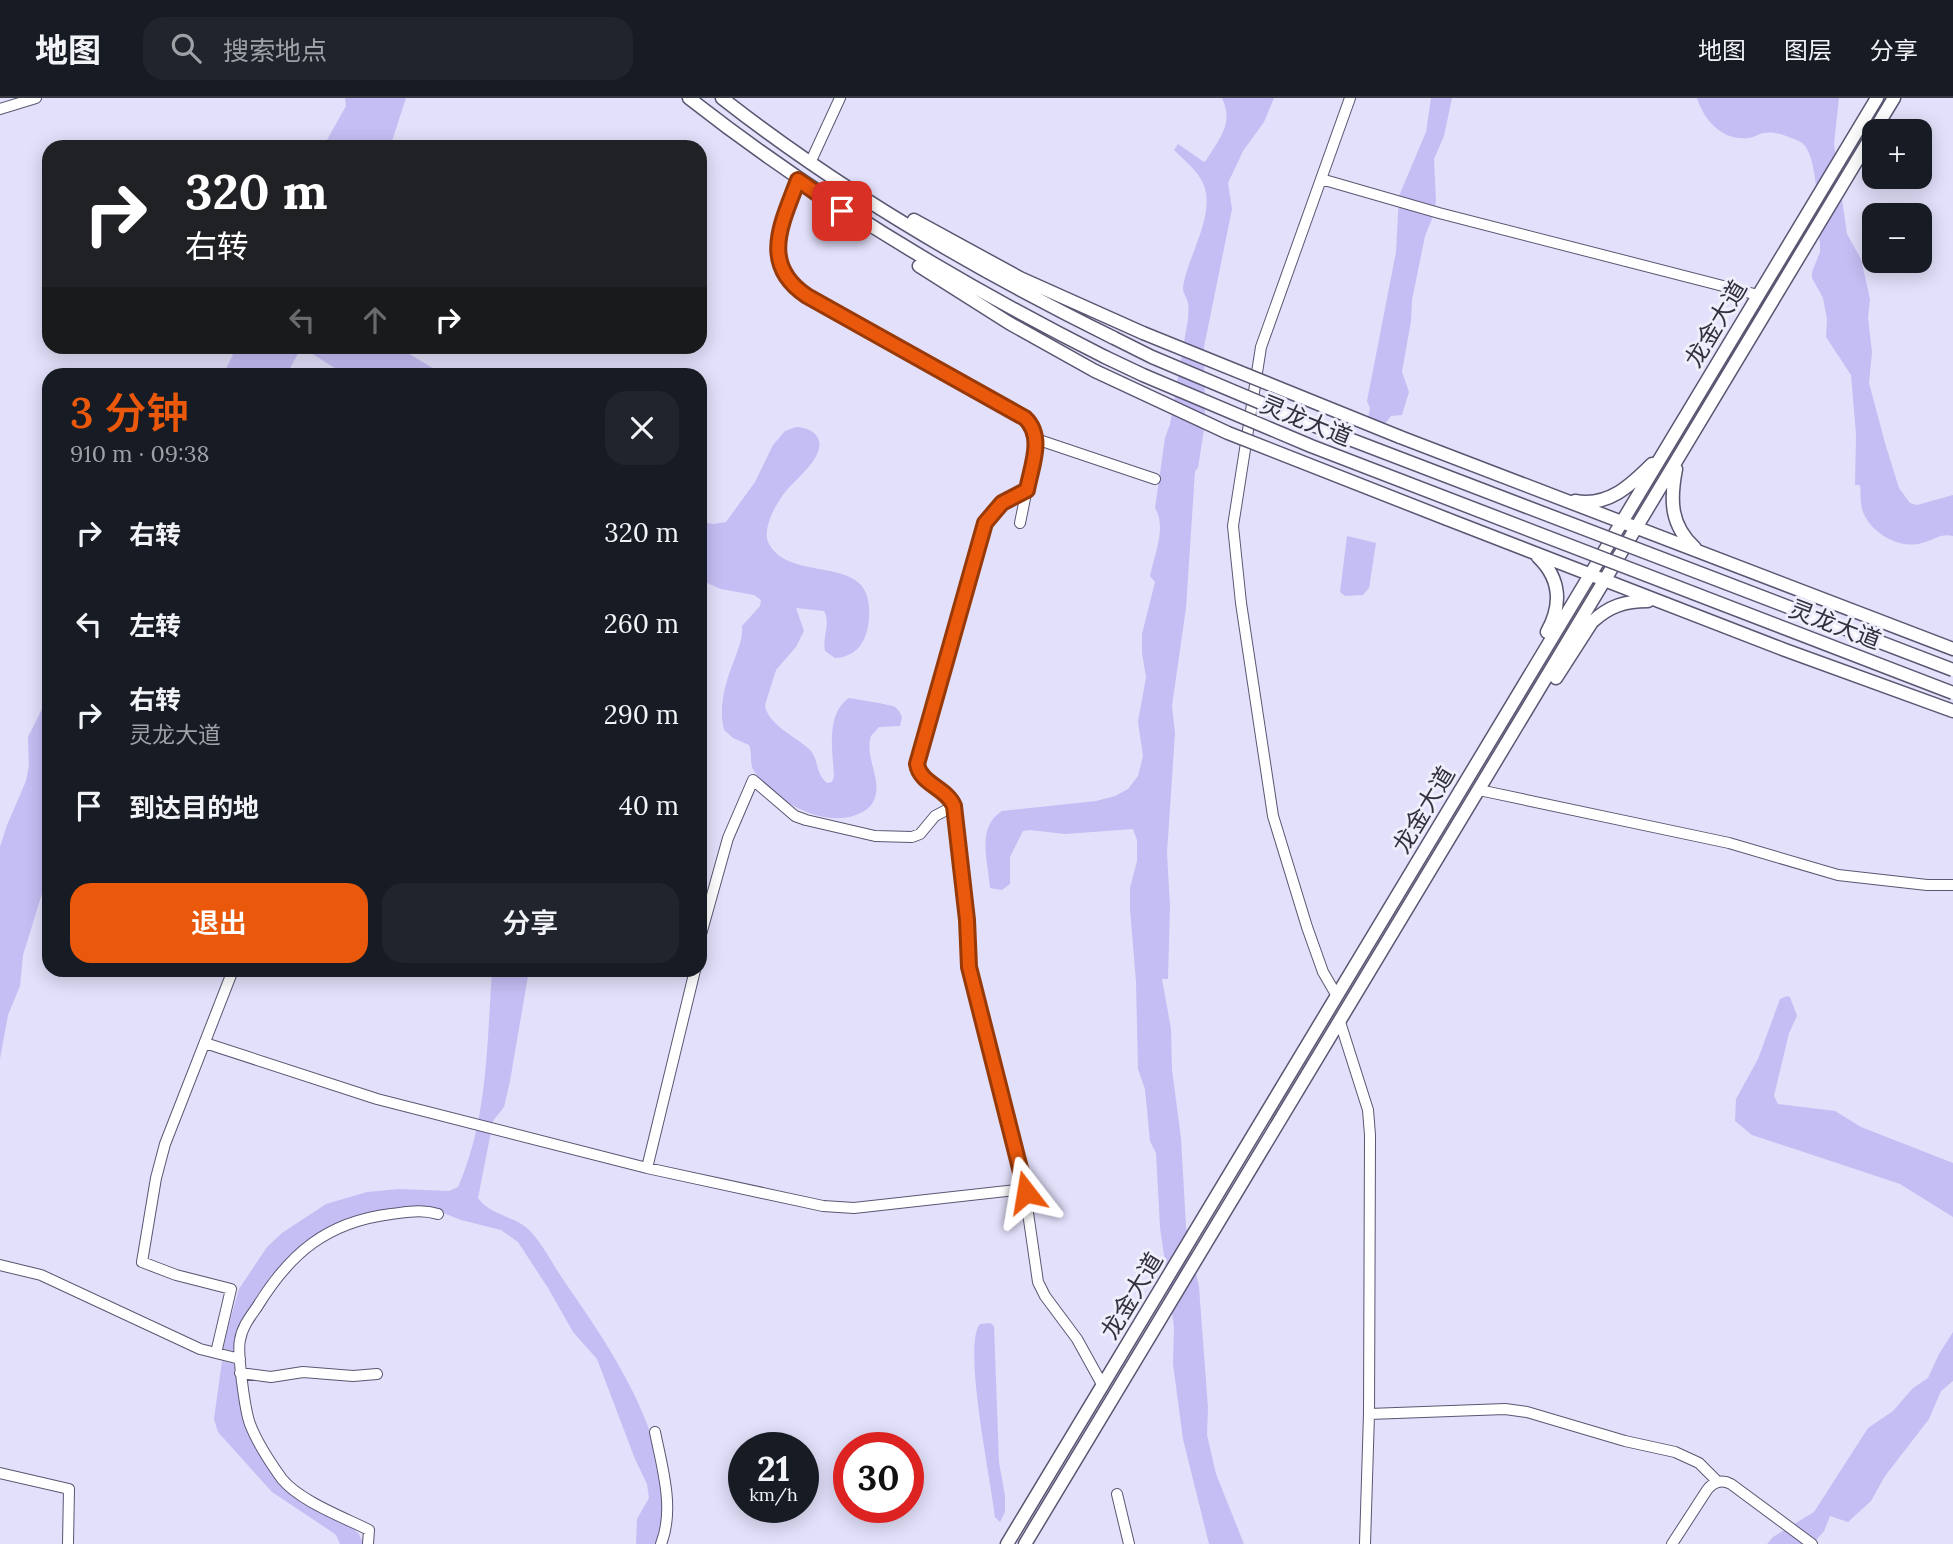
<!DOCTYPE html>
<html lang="zh">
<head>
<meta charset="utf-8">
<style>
  :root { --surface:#171b24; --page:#20242c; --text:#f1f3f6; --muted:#9ea1a6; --line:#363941; --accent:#ea580c }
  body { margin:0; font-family:Lora,"Noto Sans SC",serif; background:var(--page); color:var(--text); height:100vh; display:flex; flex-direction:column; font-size:26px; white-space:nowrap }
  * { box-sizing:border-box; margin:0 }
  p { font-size:23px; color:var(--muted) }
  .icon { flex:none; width:38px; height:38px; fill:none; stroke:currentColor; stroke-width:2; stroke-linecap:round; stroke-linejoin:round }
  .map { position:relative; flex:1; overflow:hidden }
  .drawer { position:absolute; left:42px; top:270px; width:665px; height:609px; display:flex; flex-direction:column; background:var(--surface); border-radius:21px; box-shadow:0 4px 18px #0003 }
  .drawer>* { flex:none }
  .hud { position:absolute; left:42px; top:42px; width:665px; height:214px; border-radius:21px; box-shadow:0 4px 18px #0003; background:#202124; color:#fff; overflow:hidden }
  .controls { position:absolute; left:1862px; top:21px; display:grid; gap:14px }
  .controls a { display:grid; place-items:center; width:70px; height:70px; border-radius:14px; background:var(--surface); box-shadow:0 4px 18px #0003; font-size:35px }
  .speed { position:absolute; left:728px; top:1334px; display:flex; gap:14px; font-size:35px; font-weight:700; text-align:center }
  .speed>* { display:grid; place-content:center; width:91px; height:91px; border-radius:50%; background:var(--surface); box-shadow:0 4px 18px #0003; line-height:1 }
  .speed small { font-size:18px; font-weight:400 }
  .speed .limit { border:10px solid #d22; background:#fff; color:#111 }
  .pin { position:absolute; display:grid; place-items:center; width:60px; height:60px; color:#fff; margin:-30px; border-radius:14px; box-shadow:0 4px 10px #0006 }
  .me { position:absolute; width:77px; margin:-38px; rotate:346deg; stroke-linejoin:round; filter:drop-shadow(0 0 5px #0008) }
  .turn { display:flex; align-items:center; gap:24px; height:147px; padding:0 28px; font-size:32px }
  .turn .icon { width:91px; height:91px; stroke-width:2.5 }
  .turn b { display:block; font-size:49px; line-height:60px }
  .lanes { display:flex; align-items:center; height:66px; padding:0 28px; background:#0003; justify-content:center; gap:35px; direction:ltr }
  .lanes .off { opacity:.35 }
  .round { display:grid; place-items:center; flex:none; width:74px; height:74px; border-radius:21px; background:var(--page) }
  .headline { display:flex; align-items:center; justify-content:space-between; height:119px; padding:0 28px }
  h1 { font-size:42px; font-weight:600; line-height:52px; color:var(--accent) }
  .button { display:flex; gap:14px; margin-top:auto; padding:14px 28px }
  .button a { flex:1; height:80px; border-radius:21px; background:var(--accent); color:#fff; font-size:28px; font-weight:600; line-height:80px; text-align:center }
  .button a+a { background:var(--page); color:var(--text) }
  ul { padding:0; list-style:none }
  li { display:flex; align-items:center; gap:21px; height:91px; padding:0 28px }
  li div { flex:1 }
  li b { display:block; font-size:26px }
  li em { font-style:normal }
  header { display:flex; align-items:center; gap:42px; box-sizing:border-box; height:98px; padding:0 35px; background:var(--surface); border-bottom:2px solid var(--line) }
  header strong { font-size:33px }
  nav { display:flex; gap:38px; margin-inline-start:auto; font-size:24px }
  .search { width:490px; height:63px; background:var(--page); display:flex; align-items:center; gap:18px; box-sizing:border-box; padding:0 24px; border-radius:21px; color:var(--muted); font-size:26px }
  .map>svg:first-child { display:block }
  .water { fill:#c4bef4 }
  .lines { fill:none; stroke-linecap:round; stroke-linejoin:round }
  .minor-casing { stroke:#595772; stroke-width:12 }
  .major-casing { stroke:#595772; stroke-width:15 }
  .minor { stroke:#fff; stroke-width:10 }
  .major { stroke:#fff; stroke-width:12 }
  .major-bridge-casing { stroke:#595772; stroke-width:15; stroke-linecap:butt }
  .major-bridge { stroke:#fff; stroke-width:12 }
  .route-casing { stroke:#983908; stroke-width:18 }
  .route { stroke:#ea580c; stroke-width:12 }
  .labels { text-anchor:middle; stroke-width:6; stroke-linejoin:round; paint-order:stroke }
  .street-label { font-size:24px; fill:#32313d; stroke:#efeefc }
</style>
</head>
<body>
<header>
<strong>地图</strong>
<div class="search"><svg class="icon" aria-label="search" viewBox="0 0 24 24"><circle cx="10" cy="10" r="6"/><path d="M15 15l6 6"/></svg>搜索地点</div>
<nav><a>地图</a><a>图层</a><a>分享</a></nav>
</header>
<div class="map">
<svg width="1953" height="1446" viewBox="0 0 1953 1446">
  <rect width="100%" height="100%" fill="#e2e0fa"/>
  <!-- water -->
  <path class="water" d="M345 0H406L390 49H323L346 8Z
    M1222 0H1274L1264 24 1243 53 1228 85 1232 111 1204 249 1205 325 1198 370 1195 373 1186 510 1172 608 1175 635 1167 755 1170 808 1168 881H1162L1171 931 1172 972 1181 1040 1186 1129 1199 1189 1208 1310 1207 1337 1216 1376 1244 1446H1209L1183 1341 1173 1266 1174 1229 1160 1129 1156 1055 1150 1043 1145 991 1138 971 1136 884 1130 811V790L1137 763V742L1133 731 1065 736 1030 732 1023 733 1010 759V786L1002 792 990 790C988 763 976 729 1002 713L1096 703 1115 698 1128 691 1138 678 1143 658 1138 624 1146 579 1142 555V536L1155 484 1150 478C1154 458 1167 429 1155 410L1165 340 1170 326 1188 221C1188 216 1189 210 1188 205 1187 199 1183 196 1183 190 1187 158 1217 116 1203 85 1197 72 1184 62 1174 52L1178 46 1204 64 1207 61C1220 39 1234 26 1222 0Z
    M1431 0H1452L1444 38 1434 61 1436 103 1432 121 1425 138 1412 202 1411 223 1402 274 1409 294 1402 317 1391 318 1384 327 1368 321 1370 310 1367 303 1396 154 1399 98 1426 34Z
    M1697 0H1839L1834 46 1847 136 1861 161 1870 201 1868 220 1872 254 1869 285 1885 345 1899 390 1910 405 1917 407 1953 397V438C1941 435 1934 442 1922 445 1900 452 1871 435 1863 414 1860 407 1861 395 1860 387H1855L1856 336 1851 277 1826 239 1827 221 1823 200 1812 180V174L1820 154V146C1818 122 1818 70 1807 51 1804 45 1799 43 1794 41 1784 37 1774 33 1763 35 1758 36 1753 40 1748 40 1722 43 1704 22 1697 0Z
    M214 249H398L434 271 448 276H344L311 255 300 252 287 276H223L233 257 228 253Z
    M796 329C802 329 810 331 815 336 832 354 795 381 786 393 776 405 761 432 769 446 790 485 867 456 869 509 870 521 868 535 862 545 857 554 845 560 835 560L825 553C822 540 831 525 824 513L796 510 804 533 796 549 776 572 765 607C767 626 796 639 809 651 819 660 815 676 827 685L832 684 834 678C833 655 825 616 849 600 855 601 893 607 895 609 899 612 900 615 902 619L900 628 879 629 871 638C864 660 883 681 874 702 870 711 862 715 853 718 818 728 774 702 754 673 749 666 753 656 749 647L733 640 724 632C718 607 726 583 735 560 739 549 743 539 742 528L760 508 761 502 754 497 721 491 700 482V424L714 426 726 424 755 384 773 347 785 333Z
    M1347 438 1376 445 1369 490 1363 497 1345 498 1340 494Z
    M49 589V756L46 762 45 786 23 857 20 888 8 917 0 961V749L7 727 26 683 29 668 28 639 42 611Z
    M492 872H529L510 983 504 1009 493 1023 478 1100C490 1118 517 1118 531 1134 544 1148 553 1167 564 1183 610 1249 689 1362 655 1446H636L637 1421 649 1400 647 1386 635 1361 597 1261 573 1234 548 1190 518 1144 501 1132 461 1122 431 1110 334 1129 268 1185 256 1200 239 1234 234 1253 222 1250 239 1191 267 1149 282 1135 326 1106 367 1094 399 1091 449 1093 458 1089C488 1022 487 943 492 872Z
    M1787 898 1790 899 1797 918 1789 935 1774 998 1778 1006 1835 1013 1861 1029 1953 1065V1119L1900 1086 1752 1037 1735 1023 1736 1001 1758 961 1780 901Z
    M990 1225 994 1228 999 1364 1005 1398V1414L1000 1424 995 1419C992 1386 962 1247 980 1226Z
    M1953 1234V1283L1941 1293 1929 1321 1885 1378 1871 1403 1848 1424 1830 1418 1824 1433 1813 1446H1767L1773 1439 1814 1414 1868 1330 1893 1313 1913 1290 1928 1280 1939 1256Z
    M222 1263 234 1266 248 1330 297 1398 354 1431 359 1436 363 1446H340L336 1437 329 1432 272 1394 218 1334 214 1321Z"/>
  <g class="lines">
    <defs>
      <path id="minor" d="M0 11 36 0
        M810 65 840 0
        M1321 81 1439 115 1758 197
        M798 82C782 124 759 166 808 198L1025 320C1033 327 1037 335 1036 346L1020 425
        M1036 341 1155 381
        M1027 392 1001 405 985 425 917 670C925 686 947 691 954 708L961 784 967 822 969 869 1025 1094 1038 1184 1045 1198 1077 1241 1103 1288
        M1479 692 1729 745 1838 777 1927 787H1953
        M700 840 728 740 753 682 795 718 806 722 875 738 912 739 920 736 935 718 954 708
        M1337 898 1323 874 1307 829 1273 718 1241 505 1233 428 1261 249 1350 0
        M1340 924 1368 1012 1370 1037 1369 1316 1365 1446
        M205 945 377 1001 647 1070 823 1108 854 1110 1025 1091
        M647 1070 695 872
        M0 1167 41 1177 200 1251 240 1261
        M216 1255 231 1191 176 1177 142 1164 156 1080 165 1046 233 872
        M240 1275 271 1279 303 1274 353 1278 377 1276
        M1369 1316 1505 1311 1527 1314 1625 1343 1675 1354 1699 1365 1718 1384
        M655 1334C662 1369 675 1411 661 1446
        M0 1375 69 1391 68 1446
        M1117 1396 1129 1446
        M368 1446 369 1432C343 1419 300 1403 282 1381 272 1367 256 1342 250 1326 245 1313 237 1254 240 1242 242 1229 250 1219 257 1209 290 1155 327 1124 391 1116 408 1114 422 1111 438 1116
        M1672 1446 1707 1392C1713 1384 1722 1381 1731 1386L1812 1446"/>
      <path id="major" d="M689 0C819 102 958 185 1105 259
        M722 0C843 95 976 172 1114 240
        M1874 33 1894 0
        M914 122 1020 180 1143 235
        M919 168 1009 225 1095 273
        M1400 339 1953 551
        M1676 371C1670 402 1670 427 1695 450
        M1575 403C1608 409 1630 388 1652 366
        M1447 421 1785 552 1953 613
        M1538 459C1561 481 1562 507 1547 534
        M1556 580 1592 524C1609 508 1625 503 1648 503
        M1007 1446 1877 0
        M1025 1446 1874 34"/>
    </defs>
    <!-- minor casing -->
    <use href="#minor" class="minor-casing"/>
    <!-- major casing -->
    <use href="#major" class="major-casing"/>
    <!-- minor -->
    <use href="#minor" class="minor"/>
    <!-- major -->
    <use href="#major" class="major"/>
    <defs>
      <path id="major-bridge" d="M1143 235 1400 339
        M1114 240 1152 259 1318 329 1953 572
        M1105 259 1143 277 1311 348 1953 595
        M1095 273 1228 335 1447 421"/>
    </defs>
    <!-- major-bridge casing -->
    <use href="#major-bridge" class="major-bridge-casing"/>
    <!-- major-bridge -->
    <use href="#major-bridge" class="major-bridge"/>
  </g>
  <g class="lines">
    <defs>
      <path id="route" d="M842 113 798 82C782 125 759 166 807 198L1025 320C1045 339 1031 369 1027 392L1002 405 985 425 917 666C920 686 947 690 954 708L967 822 969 869 1026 1094"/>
    </defs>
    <!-- route casing -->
    <use href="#route" class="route-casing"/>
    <!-- route -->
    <use href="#route" class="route"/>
  </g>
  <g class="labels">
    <!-- street labels -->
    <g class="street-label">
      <text transform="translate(1716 226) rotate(-59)" y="8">龙金大道</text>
      <text transform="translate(1306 323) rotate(22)" y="8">灵龙大道</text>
      <text transform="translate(1835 527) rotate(21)" y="8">灵龙大道</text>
      <text transform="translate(1424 712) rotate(-59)" y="8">龙金大道</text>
      <text transform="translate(1132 1198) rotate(-59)" y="8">龙金大道</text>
    </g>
  </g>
</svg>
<div class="controls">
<a>+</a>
<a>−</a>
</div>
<div class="speed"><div>21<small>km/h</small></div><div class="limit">30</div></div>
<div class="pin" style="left:842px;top:113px;background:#d93025"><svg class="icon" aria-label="arrive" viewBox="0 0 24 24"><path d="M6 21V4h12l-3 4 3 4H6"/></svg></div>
<svg class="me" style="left:1026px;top:1094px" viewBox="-20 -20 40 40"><path d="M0-17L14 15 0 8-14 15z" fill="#ea580c" stroke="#fff" stroke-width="4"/></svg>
<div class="hud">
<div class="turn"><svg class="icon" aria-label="right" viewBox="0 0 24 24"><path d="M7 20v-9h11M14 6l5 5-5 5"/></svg><div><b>320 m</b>右转</div></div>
<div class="lanes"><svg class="icon off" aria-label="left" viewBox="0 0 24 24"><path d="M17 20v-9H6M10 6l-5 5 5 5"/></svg><svg class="icon off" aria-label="ahead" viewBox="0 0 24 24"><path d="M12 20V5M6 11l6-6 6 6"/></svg><svg class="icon" aria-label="right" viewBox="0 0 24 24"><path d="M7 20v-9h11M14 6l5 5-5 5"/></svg></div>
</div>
<section class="drawer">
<div class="headline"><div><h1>3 分钟</h1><p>910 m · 09:38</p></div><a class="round"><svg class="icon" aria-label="close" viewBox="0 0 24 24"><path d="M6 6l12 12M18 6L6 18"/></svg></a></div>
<ul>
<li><svg class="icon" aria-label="right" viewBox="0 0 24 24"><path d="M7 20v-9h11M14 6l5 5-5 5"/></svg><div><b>右转</b></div><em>320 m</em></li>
<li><svg class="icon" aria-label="left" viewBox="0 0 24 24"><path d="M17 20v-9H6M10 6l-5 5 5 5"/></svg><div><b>左转</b></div><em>260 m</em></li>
<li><svg class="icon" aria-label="right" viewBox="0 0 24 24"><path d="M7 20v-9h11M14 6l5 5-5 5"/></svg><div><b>右转</b><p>灵龙大道</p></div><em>290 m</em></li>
<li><svg class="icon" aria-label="arrive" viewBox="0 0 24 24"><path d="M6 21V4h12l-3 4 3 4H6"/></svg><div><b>到达目的地</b></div><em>40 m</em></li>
</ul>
<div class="button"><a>退出</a><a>分享</a></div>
</section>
</div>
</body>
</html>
